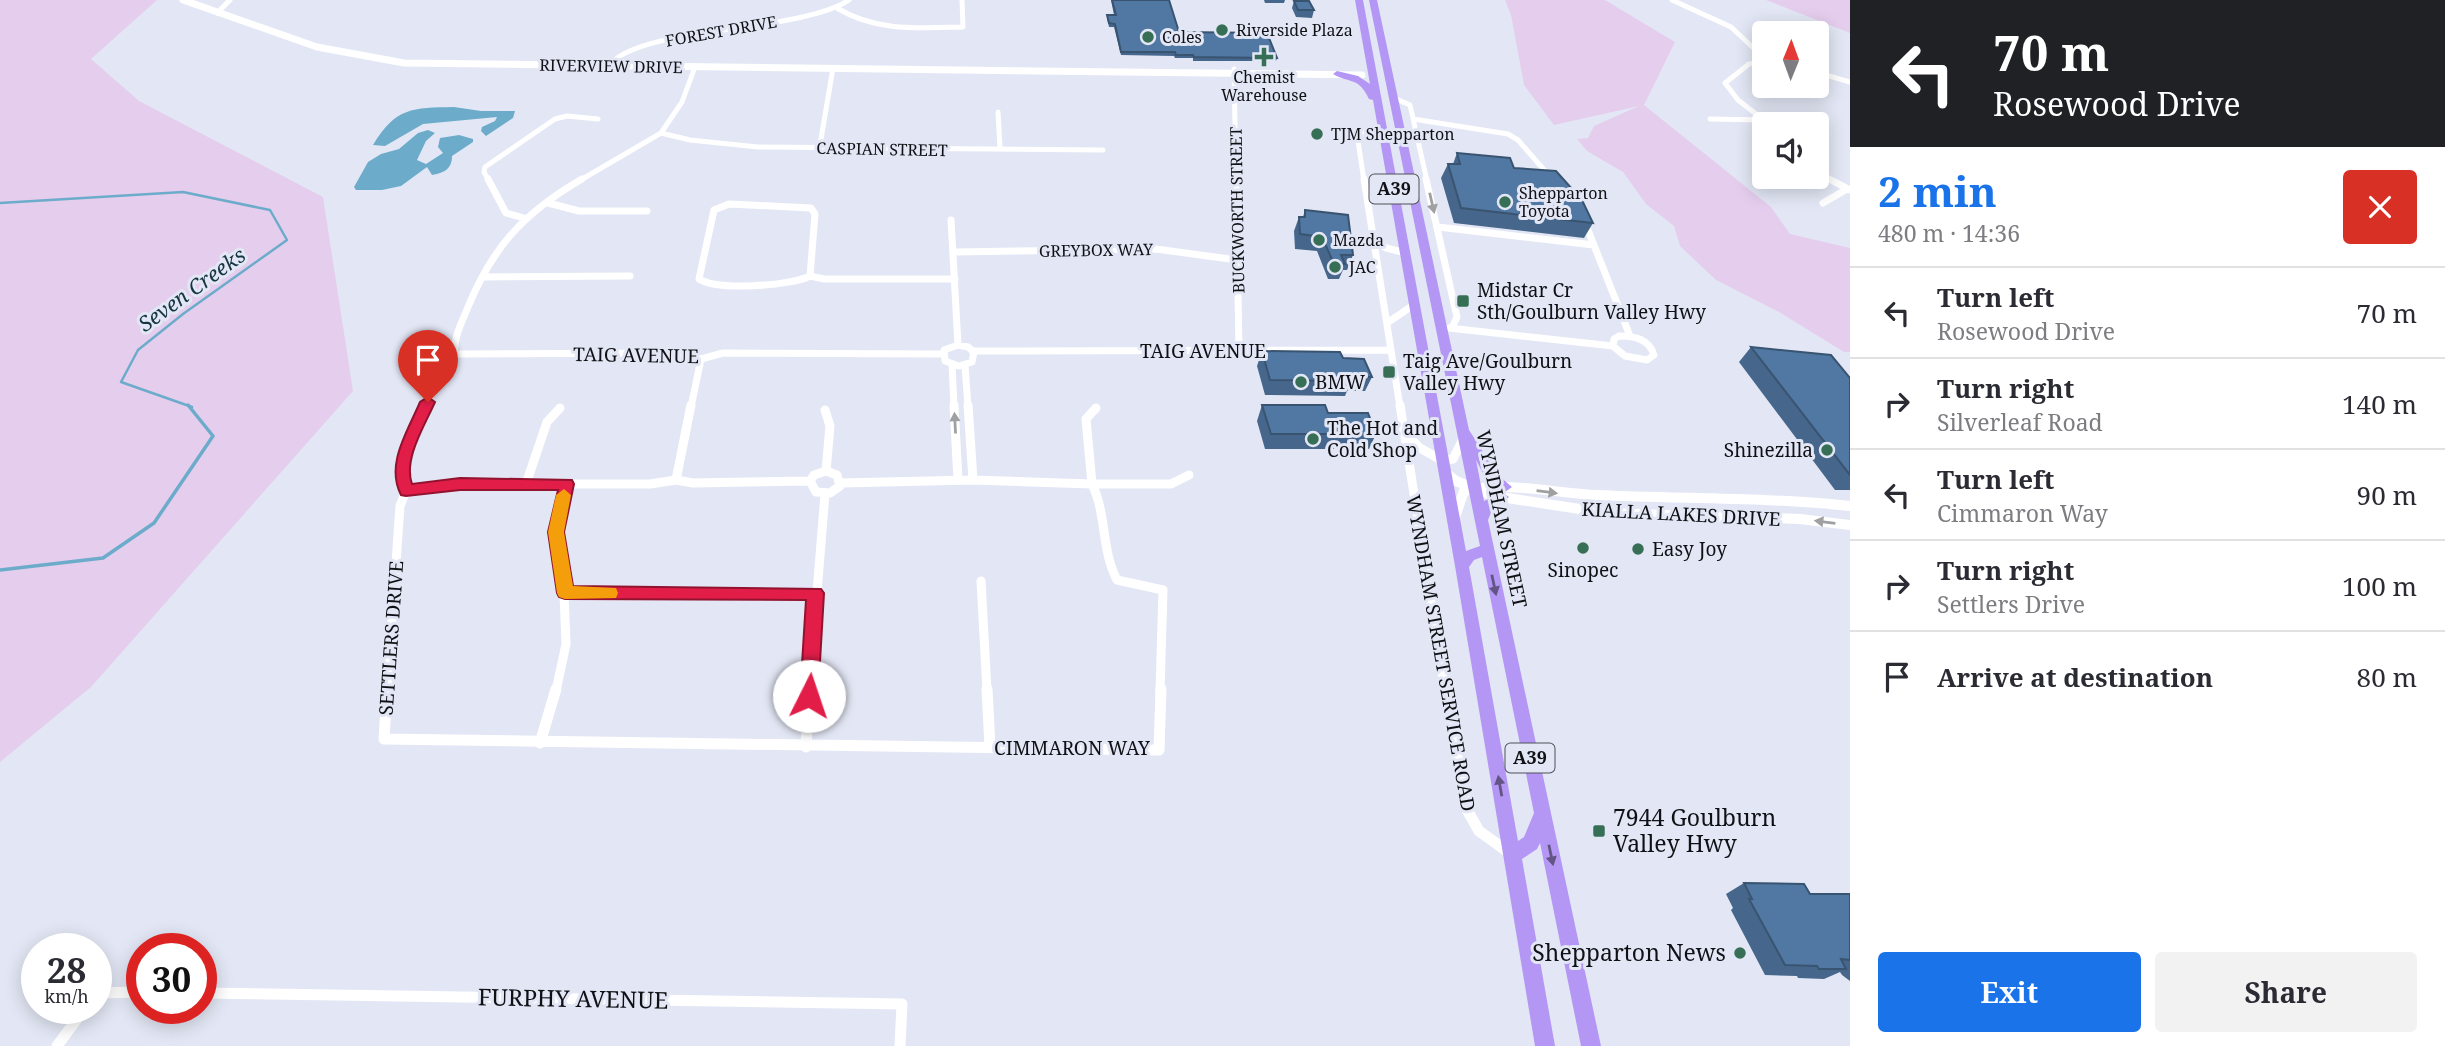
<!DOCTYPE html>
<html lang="en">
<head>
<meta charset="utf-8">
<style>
  :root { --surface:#fff; --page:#f2f2f3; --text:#2b2b33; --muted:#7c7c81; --line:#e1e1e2; --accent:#1a73e8 }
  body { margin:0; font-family:"Noto Serif",serif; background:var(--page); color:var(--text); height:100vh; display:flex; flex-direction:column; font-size:26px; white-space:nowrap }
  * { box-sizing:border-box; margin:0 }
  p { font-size:23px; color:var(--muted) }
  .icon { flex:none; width:38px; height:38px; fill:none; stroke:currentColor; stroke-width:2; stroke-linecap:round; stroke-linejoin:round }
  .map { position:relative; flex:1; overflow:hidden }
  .panel { display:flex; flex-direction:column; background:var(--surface); width:595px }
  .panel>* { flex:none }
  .hud { background:#202124; color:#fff; overflow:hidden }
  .needle { width:46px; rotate:1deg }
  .buttons { position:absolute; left:1752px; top:21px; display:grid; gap:14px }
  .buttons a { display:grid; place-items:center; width:77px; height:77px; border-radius:7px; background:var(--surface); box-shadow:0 4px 18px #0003; font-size:35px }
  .speed { position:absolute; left:21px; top:933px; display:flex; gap:14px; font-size:35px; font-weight:700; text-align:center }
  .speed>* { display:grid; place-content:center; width:91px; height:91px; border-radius:50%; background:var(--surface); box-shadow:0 4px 18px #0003; line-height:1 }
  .speed small { font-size:18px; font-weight:400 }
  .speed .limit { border:10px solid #d22; background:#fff; color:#111 }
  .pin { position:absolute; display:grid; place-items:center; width:60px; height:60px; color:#fff; margin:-72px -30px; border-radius:50% 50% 50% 0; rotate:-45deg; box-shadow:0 0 7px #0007 }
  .pin .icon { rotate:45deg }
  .me { position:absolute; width:77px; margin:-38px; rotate:4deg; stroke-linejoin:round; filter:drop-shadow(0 0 5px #0008) }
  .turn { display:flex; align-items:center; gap:24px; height:147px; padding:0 28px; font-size:32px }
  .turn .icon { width:91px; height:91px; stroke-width:2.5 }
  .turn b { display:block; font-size:49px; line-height:60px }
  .round { display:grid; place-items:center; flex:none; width:74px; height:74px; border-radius:7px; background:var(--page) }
  .headline { display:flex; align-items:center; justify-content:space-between; height:119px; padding:0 28px }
  h1 { font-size:42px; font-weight:700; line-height:52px; color:var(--accent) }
  .cta { display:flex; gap:14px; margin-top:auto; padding:14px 28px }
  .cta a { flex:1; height:80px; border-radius:7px; background:var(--accent); color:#fff; font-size:28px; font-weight:700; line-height:80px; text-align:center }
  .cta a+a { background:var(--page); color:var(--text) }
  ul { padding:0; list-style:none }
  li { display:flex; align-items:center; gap:21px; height:91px; padding:0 28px; border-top:2px solid var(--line) }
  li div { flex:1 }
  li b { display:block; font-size:26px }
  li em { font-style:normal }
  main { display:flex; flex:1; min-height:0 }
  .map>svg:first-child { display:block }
  .green { fill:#e5cded }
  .water { fill:#6cacca }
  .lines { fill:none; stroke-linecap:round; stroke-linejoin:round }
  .stream-far1 { stroke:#6cacca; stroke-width:2.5 }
  .stream { stroke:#6cacca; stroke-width:3.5 }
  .minor-far3 { stroke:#fff; stroke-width:5 }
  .minor-far2 { stroke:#fff; stroke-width:7 }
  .minor-far1 { stroke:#fff; stroke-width:9 }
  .minor { stroke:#fff; stroke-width:11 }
  .tertiary-far1 { stroke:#fff; stroke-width:7 }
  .tertiary { stroke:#fff; stroke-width:10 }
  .trunk { fill:#b497f4; fill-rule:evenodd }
  .wall { fill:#46678b }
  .building { fill:#5178a2; stroke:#395471; stroke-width:2 }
  .oneway { fill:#9fa0a1 }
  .oneway2 { fill:#625484 }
  .route { fill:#e11d48; stroke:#92132f; stroke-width:2 }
  .slow { fill:#f59e0b }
  .poi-dot { fill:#376f56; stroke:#e3e7f5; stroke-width:2.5 }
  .labels { text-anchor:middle; stroke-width:6; stroke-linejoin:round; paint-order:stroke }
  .far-poi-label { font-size:16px; fill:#0f1115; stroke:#e3e7f5; text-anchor:start }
  .far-street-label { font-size:16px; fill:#0f1115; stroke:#e3e7f5 }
  .shield { fill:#e3e7f5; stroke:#4f5158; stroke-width:2 }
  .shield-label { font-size:18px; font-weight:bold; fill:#0f1115 }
  .poi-label { font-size:19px; fill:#0f1115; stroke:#e3e7f5; text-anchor:start }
  .street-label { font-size:19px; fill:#0f1115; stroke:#e3e7f5 }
  .water-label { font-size:21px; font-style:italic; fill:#163542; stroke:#e3e7f5 }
  .near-poi-label { font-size:23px; fill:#0f1115; stroke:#e3e7f5; text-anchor:start }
  .near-street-label { font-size:23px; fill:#0f1115; stroke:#e3e7f5 }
</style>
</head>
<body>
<main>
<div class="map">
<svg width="1850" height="1046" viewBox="0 0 1850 1046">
  <rect width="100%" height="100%" fill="#e3e7f5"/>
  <!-- green -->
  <path class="green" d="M0 0H157L91 59 139 101 323 197 353 391 91 687 0 762Z
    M1505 0H1605L1675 42 1644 105 1771 207 1790 234 1850 248V352H1844L1779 312 1716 280 1680 246 1674 226 1646 204 1623 172 1587 151 1577 139 1588 138 1594 126 1639 106 1554 125 1524 85 1511 15Z
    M1766 0H1850V33Z"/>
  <!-- water -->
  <path class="water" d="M454 107 481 111H515L513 118 486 136 481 131 482 127 495 121 497 117 423 124 385 146 373 145C396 107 412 108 454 107Z
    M428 130 435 133 426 141 417 160 426 164 443 153 438 147 440 138 459 135 473 139V142L452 156C452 169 444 173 432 175L427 167 401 186 382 190H356L354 187 368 162 381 154 399 149 418 133Z"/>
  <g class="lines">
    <!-- stream-far1 -->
    <path class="stream-far1" d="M0 203 183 192 270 210 287 240 183 314 138 350 121 382 192 407"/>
    <!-- stream -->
    <path class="stream" d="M0 570 103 558 154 523 213 436 188 405"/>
    <!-- minor-far3 -->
    <path class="minor-far3" d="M1672 0 1731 27 1764 58
      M837 8C876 32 919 28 963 27L962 0
      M217 13 230 0
      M1764 62 1749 64 1725 83 1738 100 1769 124
      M609 66C637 26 800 33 849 0
      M1234 69 1236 181
      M1816 72 1850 82
      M1394 98 1410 105 1427 181
      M998 112 1000 148
      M1413 119 1508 134 1518 140 1552 179
      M1710 119 1765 120
      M661 133 690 140 758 147 1103 150
      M820 145 833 68
      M1816 172 1833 181
      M489 181 484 172 485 167 555 119 567 116 598 119
      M579 181 661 133 682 102 695 67
      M1364 181 1357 134 1382 125"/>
    <!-- minor-far2 -->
    <path class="minor-far2" d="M488 179 506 213 524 218
      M1236 179 1239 351
      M1364 179 1400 407
      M1426 179 1457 317 1452 328
      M1829 179 1850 190
      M548 203 579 211H647
      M1823 203 1847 189
      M729 204 811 208 815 214 810 276C790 286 717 291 699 279L714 210Z
      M951 220 958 345
      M1584 220 1630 336
      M1438 227 1594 245
      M1374 240 1386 248 1406 253
      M954 252 1156 249 1237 260
      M810 276 824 279H955
      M483 277 630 276
      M1387 323 1415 304
      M1449 328 1613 346
      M1619 336C1635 336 1649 339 1654 355L1647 360 1625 356 1613 346 1614 339Z
      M958 345 968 347 974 352 972 362 959 366 945 361 944 350Z
      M972 351 1391 350
      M455 354 678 353 701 359 723 353 943 354
      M455 354C453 338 462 322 468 307 493 246 525 212 582 179
      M952 365 954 407
      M965 365 968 407
      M426 407 443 368 455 354
      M691 407 701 359"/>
    <!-- minor-far1 -->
    <path class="minor-far1" d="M954 405 958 480
      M968 405 973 480
      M1400 405 1445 691
      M1096 408 1086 419 1092 484H1171L1189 475
      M825 410 830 426 826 471
      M1404 432 1420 448 1443 461 1453 459 1463 439
      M826 471 837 475 840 486 830 493 816 492 810 481 814 475Z
      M676 480 691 405
      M840 483 973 480 1092 484C1107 515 1101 550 1117 580L1163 590 1160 691
      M526 484 547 422 560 408
      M406 491 460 484H650L676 480 693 483 810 481
      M981 581 987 691
      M565 593H815
      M387 691 400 506 406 491C396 461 415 433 427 405
      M556 691 566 644 563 569 556 532 567 484
      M809 691 825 494"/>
    <!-- minor -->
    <path class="minor" d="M387 689 384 739 1159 750 1161 689
      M987 689 990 747
      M1445 689 1466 808 1479 831 1511 854
      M540 743 556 689
      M806 747 809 689
      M96 993 142 992
      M201 993 902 1004 900 1046
      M57 1046 85 1008"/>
    <!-- tertiary-far1 -->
    <path class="tertiary-far1" d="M183 0 317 47 404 63 1362 75"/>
    <!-- tertiary -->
    <path class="tertiary" d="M1445 472 1456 481 1494 496 1606 513 1800 519 1850 525
      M1454 520 1464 491C1509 481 1552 493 1598 495 1682 499 1766 497 1850 506"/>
    <!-- trunk -->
    <path class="trunk" d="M1355 0H1363L1466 551 1480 546 1369 0H1377L1469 430 1498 475 1512 487 1505 492 1488 483 1476 460 1484 501 1502 492 1509 497 1492 510 1488 520 1601 1046H1581L1540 843 1537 849 1522 859 1555 1046H1535L1455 566 1373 100 1369 99C1358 76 1350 84 1333 74L1337 71 1358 76 1370 84ZM1482 557 1534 813 1524 837 1518 841 1469 567 1474 560Z"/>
  </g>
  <!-- wall -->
  <path class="wall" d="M1111 0H1169L1179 32 1277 58 1276 61H1193V58H1175L1174 56 1121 55 1114 27H1109L1107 18V15H1114Z
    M1264 0H1285L1284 3H1265Z
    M1294 1 1314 10 1312 18 1296 17 1292 8Z
    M1457 153 1514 168 1593 223 1584 238 1454 223 1441 178 1448 164H1453Z
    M1305 210 1353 255 1347 270H1343L1339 279H1328L1317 251 1295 249 1294 231 1299 217H1303Z
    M1751 347 1850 378V490H1835L1739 362Z
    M1262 351 1343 358 1372 377 1365 391H1347L1345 396 1265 395 1257 366Z
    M1262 405 1328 413 1376 434 1369 449H1265L1257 421Z
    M1744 883 1810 894H1850V981L1842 975 1840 972 1824 979 1798 978 1797 976 1765 975 1731 910 1733 908 1726 894Z"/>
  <!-- building -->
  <path class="building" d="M1112 0H1169L1179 32 1267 33 1277 58 1194 57 1193 55H1176L1175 52H1121L1115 24 1109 23 1107 15H1116Z
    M1294 1H1309L1314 10H1298Z
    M1457 153 1510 158 1514 168 1556 171 1582 200 1593 223 1461 208 1448 164H1460Z
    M1305 210 1348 215 1353 255H1341L1345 264H1334L1322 237 1300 234 1299 217H1305Z
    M1751 347 1831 355 1850 378V475Z
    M1262 351 1340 352 1343 358 1364 359 1372 377H1349L1351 381 1270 380Z
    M1262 405H1325L1328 413H1368L1376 434H1271Z
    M1744 883 1804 884 1810 894H1850V960L1841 959 1846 969H1819L1817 966 1785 965 1749 899H1752Z"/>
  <!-- one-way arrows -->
  <defs><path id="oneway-solid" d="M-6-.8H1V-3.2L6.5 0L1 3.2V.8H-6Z" transform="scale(1.75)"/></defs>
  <g class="oneway">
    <use href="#oneway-solid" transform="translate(1432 203) rotate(77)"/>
    <use href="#oneway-solid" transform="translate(955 423) rotate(-93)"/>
    <use href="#oneway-solid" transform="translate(1547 492) rotate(7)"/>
    <use href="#oneway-solid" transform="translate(1825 522) rotate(-173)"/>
  </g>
  <g class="oneway2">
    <use href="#oneway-solid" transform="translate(1494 585) rotate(78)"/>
    <use href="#oneway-solid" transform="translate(1500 786) rotate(-100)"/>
    <use href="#oneway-solid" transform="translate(1551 855) rotate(78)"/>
  </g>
  <!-- route -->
  <path class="route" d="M428 397 435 402C425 425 403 459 412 484L460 478 572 480 574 484 564 532 573 586 821 589 824 593 818 696 815 701 809 704 802 701 800 696 806 600 565 599 559 597 557 593 548 532 558 490H460L406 496 401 495C385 464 408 431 420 402Z"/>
  <!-- slow -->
  <path class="slow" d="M564 489 571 495 564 532 573 586 616 588 618 593 616 598 565 599 559 597 557 593 548 532 556 495Z"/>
  <!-- markers -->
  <g class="poi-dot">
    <circle cx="1222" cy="30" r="7"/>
    <circle cx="1148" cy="37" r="7"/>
    <path d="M1260.5 46.5h7v7h7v7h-7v7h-7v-7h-7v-7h7z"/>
    <circle cx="1317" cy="134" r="7"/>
    <circle cx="1505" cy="202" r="7"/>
    <circle cx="1319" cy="240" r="7"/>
    <circle cx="1335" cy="267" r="7"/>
    <rect x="1456" y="294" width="14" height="14" rx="3.5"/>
    <rect x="1382" y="365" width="14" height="14" rx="3.5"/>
    <circle cx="1301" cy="382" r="7"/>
    <circle cx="1313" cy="439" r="7"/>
    <circle cx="1827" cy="450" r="7"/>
    <circle cx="1583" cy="548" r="7"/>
    <circle cx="1638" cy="549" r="7"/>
    <rect x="1592" y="824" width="14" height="14" rx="3.5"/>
    <circle cx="1740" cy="953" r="7"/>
  </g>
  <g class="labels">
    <!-- far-poi labels -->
    <g class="far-poi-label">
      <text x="1236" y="36">Riverside Plaza</text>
      <text x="1162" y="43">Coles</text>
      <text x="1264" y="83" text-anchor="middle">Chemist<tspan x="1264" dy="18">Warehouse</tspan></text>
      <text x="1331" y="140">TJM Shepparton</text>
      <text x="1519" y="199">Shepparton<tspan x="1519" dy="18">Toyota</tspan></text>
      <text x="1333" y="246">Mazda</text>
      <text x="1349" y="273">JAC</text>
    </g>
    <!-- far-street labels -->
    <g class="far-street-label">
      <text transform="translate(721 31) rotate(-10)" y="6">FOREST DRIVE</text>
      <text transform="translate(611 66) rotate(1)" y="6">RIVERVIEW DRIVE</text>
      <text transform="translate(882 149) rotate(1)" y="6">CASPIAN STREET</text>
      <text transform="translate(1237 210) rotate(-91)" y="6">BUCKWORTH STREET</text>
      <text transform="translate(1096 250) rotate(-1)" y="6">GREYBOX WAY</text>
    </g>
    <!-- shield labels -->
    <g class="shield">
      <rect x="1369.5" y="174.5" width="49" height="29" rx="5"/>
      <rect x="1505.5" y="743.5" width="49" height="29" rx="5"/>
    </g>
    <g class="shield-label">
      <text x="1394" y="195">A39</text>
      <text x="1530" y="764">A39</text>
    </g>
    <!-- poi labels -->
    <g class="poi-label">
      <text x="1477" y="297">Midstar Cr<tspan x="1477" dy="22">Sth/Goulburn Valley Hwy</tspan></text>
      <text x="1403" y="368">Taig Ave/Goulburn<tspan x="1403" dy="22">Valley Hwy</tspan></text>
      <text x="1315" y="389">BMW</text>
      <text x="1327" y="435">The Hot and<tspan x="1327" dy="22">Cold Shop</tspan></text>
      <text x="1813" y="457" text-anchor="end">Shinezilla</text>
      <text x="1652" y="556">Easy Joy</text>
      <text x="1583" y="577" text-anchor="middle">Sinopec</text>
    </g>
    <!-- street labels -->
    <g class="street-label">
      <text x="1203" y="358">TAIG AVENUE</text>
      <text transform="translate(636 355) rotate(1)" y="7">TAIG AVENUE</text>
      <text transform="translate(1681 514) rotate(3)" y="7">KIALLA LAKES DRIVE</text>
      <text transform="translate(1502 519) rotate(78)" y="7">WYNDHAM STREET</text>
      <text transform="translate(391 638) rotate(-86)" y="7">SETTLERS DRIVE</text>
      <text transform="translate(1441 653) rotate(80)" y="7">WYNDHAM STREET SERVICE ROAD</text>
      <text x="1072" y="755">CIMMARON WAY</text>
    </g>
    <!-- water labels -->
    <g class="water-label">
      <text transform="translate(192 290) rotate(-36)" y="7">Seven Creeks</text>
    </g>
    <!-- near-poi labels -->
    <g class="near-poi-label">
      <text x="1613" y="826">7944 Goulburn<tspan x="1613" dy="26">Valley Hwy</tspan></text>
      <text x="1726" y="961" text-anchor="end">Shepparton News</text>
    </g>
    <!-- near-street labels -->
    <g class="near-street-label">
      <text transform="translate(573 999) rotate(1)" y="8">FURPHY AVENUE</text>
    </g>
  </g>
</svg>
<div class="buttons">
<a><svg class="needle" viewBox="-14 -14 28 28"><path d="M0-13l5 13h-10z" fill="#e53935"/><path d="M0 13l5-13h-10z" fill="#7c7c81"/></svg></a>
<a><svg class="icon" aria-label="sound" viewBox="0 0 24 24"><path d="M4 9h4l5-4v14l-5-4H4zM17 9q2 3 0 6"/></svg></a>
</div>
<div class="speed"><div>28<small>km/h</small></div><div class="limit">30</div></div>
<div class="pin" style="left:428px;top:402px;background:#d93025"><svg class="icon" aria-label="arrive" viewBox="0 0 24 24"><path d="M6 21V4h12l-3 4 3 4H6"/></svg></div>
<svg class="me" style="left:809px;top:696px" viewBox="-20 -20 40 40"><circle r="19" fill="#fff"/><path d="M0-13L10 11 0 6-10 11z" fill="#e11d48"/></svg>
</div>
<section class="panel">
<div class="hud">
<div class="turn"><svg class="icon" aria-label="left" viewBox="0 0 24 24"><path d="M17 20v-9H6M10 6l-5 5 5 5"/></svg><div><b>70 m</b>Rosewood Drive</div></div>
</div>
<div class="headline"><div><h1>2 min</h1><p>480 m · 14:36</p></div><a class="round" style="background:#d93025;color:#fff"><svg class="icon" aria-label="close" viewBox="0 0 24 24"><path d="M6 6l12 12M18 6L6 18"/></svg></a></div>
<ul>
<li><svg class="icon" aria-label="left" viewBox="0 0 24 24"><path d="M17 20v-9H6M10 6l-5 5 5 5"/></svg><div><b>Turn left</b><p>Rosewood Drive</p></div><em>70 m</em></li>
<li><svg class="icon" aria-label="right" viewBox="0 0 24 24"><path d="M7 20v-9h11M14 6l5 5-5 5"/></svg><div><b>Turn right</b><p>Silverleaf Road</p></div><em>140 m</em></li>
<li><svg class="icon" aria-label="left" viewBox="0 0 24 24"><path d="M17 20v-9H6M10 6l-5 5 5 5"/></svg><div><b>Turn left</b><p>Cimmaron Way</p></div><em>90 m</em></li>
<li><svg class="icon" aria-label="right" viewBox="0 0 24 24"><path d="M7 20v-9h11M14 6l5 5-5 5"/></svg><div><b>Turn right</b><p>Settlers Drive</p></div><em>100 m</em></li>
<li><svg class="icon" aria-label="arrive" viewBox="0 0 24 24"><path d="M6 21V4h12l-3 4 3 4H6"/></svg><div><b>Arrive at destination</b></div><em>80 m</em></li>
</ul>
<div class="cta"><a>Exit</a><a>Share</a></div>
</section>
</main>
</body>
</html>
